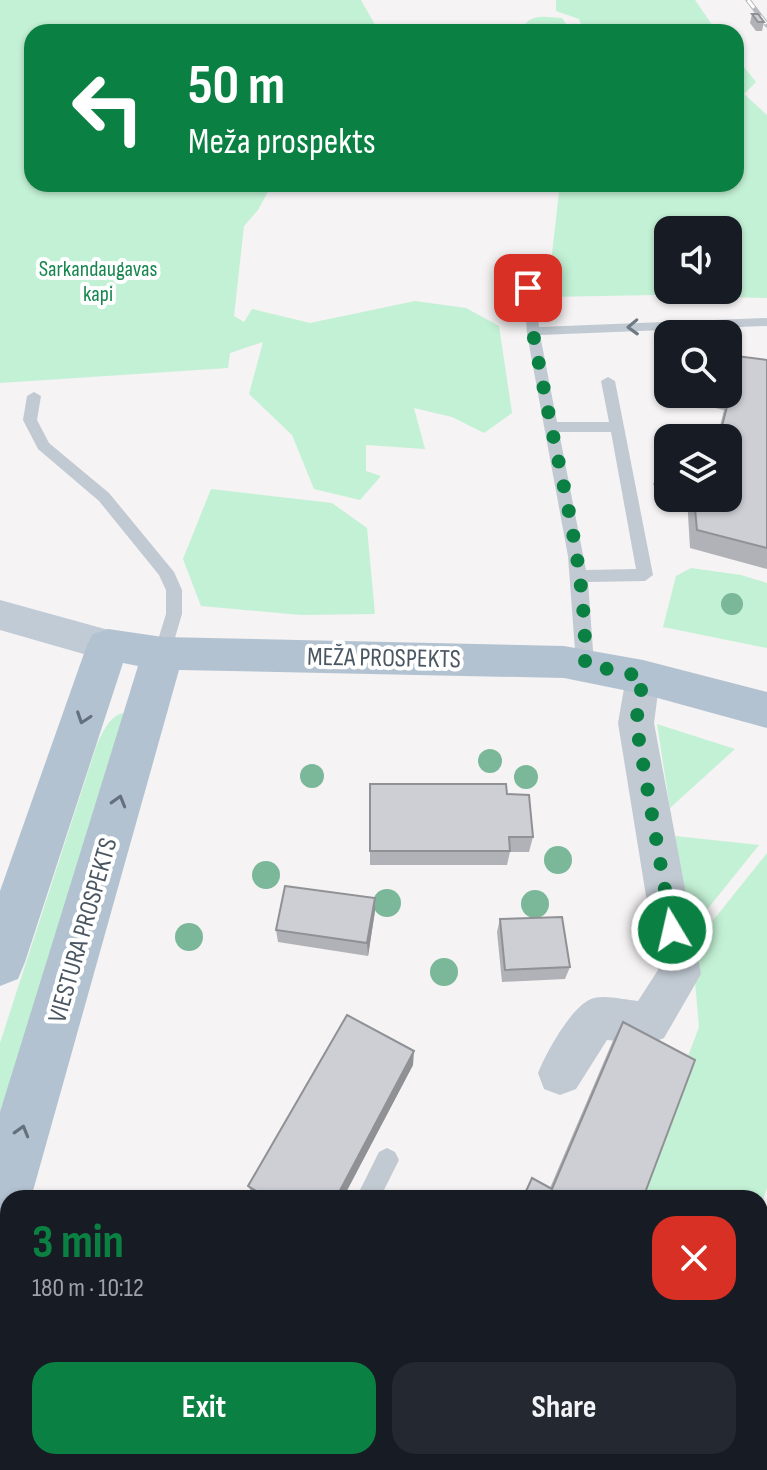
<!DOCTYPE html>
<html lang="en">
<head>
<meta charset="utf-8">
<style>
  :root { --surface:#171b24; --page:#242831; --text:#f1f3f6; --muted:#9ea1a6; --accent:#0b8043 }
  body { margin:0; font-family:"Sofia Sans Condensed",sans-serif; background:var(--page); color:var(--text); height:100vh; display:flex; flex-direction:column; font-size:30px; white-space:nowrap }
  * { box-sizing:border-box; margin:0 }
  p { font-size:26px; color:var(--muted) }
  .icon { flex:none; width:44px; height:44px; fill:none; stroke:currentColor; stroke-width:2; stroke-linecap:round; stroke-linejoin:round }
  .map { position:relative; flex:1; overflow:hidden }
  .panel { position:absolute; left:0px; top:1190px; width:768px; height:280px; display:flex; flex-direction:column; background:var(--surface); border-radius:24px 24px 0 0; box-shadow:0 2px 6px #0004 }
  .panel>* { flex:none }
  .top-card { position:absolute; left:24px; top:24px; width:720px; height:168px; border-radius:24px; box-shadow:0 2px 6px #0004; background:#0b8043; color:#fff; overflow:hidden }
  .fabs { position:absolute; left:654px; top:216px; display:grid; gap:16px }
  .fabs a { display:grid; place-items:center; width:88px; height:88px; border-radius:16px; background:var(--surface); box-shadow:0 2px 6px #0004; font-size:40px }
  .pin { position:absolute; display:grid; place-items:center; width:68px; height:68px; color:#fff; margin:-34px; border-radius:16px; box-shadow:0 4px 12px #0006 }
  .me { position:absolute; width:88px; margin:-44px; rotate:351deg; stroke-linejoin:round; filter:drop-shadow(0 0 6px #0008) }
  .turn { display:flex; align-items:center; gap:28px; height:168px; padding:0 32px; font-size:36px }
  .turn .icon { width:104px; height:104px; stroke-width:2.5 }
  .turn b { display:block; font-size:56px; line-height:68px }
  .round { display:grid; place-items:center; flex:none; width:84px; height:84px; border-radius:24px; background:var(--page) }
  .headline { display:flex; align-items:center; justify-content:space-between; height:136px; padding:0 32px }
  h1 { font-size:48px; font-weight:700; line-height:60px; color:var(--accent) }
  .primary-button { display:flex; gap:16px; margin-top:auto; padding:16px 32px }
  .primary-button a { flex:1; height:92px; border-radius:24px; background:var(--accent); color:#fff; font-size:32px; font-weight:700; line-height:92px; text-align:center }
  .primary-button a+a { background:var(--page); color:var(--text) }
  .map>svg:first-child { display:block }
  .green { fill:#c3f1d5; fill-rule:evenodd }
  .lines { fill:none; stroke-linecap:round; stroke-linejoin:round }
  .lane { fill:#c1cad2; fill-rule:evenodd }
  .street { fill:#c1cad2; fill-rule:evenodd }
  .secondary { fill:#c1cbd6; fill-rule:evenodd }
  .primary { fill:#b3c2d1; fill-rule:evenodd }
  .rail-casing { stroke:#b5b8bd; stroke-width:5 }
  .rail { stroke:#fff; stroke-width:3; stroke-dasharray:10; stroke-linecap:butt }
  .tree { fill:#7bb799 }
  .wall { fill:#b0b2b7 }
  .shaded-wall { fill:#909195 }
  .building { fill:#cdcfd5; stroke:#909195; stroke-width:2 }
  .oneway { stroke:#6e7983 }
  .oneway2 { stroke:#64717d }
  .route { stroke:#0b8043; stroke-width:14; stroke-dasharray:0 25.2 }
  .labels { text-anchor:middle; stroke-width:8; stroke-linejoin:round; paint-order:stroke }
  .far-park-label { font-size:22px; fill:#17864f; stroke:#fff }
  .street-label { font-size:26px; fill:#4a5661; stroke:#fff }
</style>
</head>
<body>
<div class="map">
<svg width="767" height="1470" viewBox="0 0 767 1470">
  <rect width="100%" height="100%" fill="#f5f3f3"/>
  <!-- green -->
  <path class="green" d="M0 0H361L379 32H32V184H272L258 210 244 226 234 316 244 322 252 309 310 323 415 301 466 308 499 326 512 413 484 433 452 417 414 408 425 449 366 445V471L381 476 360 500 314 489 292 435 249 394 263 342 230 353 228 368 0 383Z
    M556 0H695L717 32H532L523 27C531 13 547 17 562 18L568 27 583 30 579 19 556 11Z
    M736 57 756 82 744 94 767 115V298L656 295 547 297 560 184H736ZM668 230H728V290H668Z
    M211 489 332 503 367 528 375 614 301 615 201 606 183 559Z
    M691 568 741 575 767 583V648L663 627 676 576Z
    M123 713 125 715 0 1117V1043L96 747C101 735 109 716 123 713Z
    M657 724 735 749 670 808Z
    M675 836 759 845 689 932Z
    M767 853V1188L760 1209V1198H635L699 1027 695 982 687 953Z
    M573 1462H675L672 1470H589Z"/>
  <g class="lines">
    <!-- lane -->
    <path class="lane" d="M524 285 534 288 539 327 767 318V326L540 335 557 422H609L601 381 608 377 615 381 653 575 645 581 588 582 594 664 585 671 576 664 568 556 527 334ZM559 432H611L636 569 586 570Z
      M34 392 41 396 37 420 49 443 109 493 174 572 182 590V614L169 658H157L154 653 166 614V590L159 575 99 501 38 449 23 420 27 396Z
      M387 1148 395 1152 399 1160 380 1198H356L379 1152Z
      M197 1462H223L222 1470H196Z
      M368 1462H394V1470H368Z"/>
    <!-- street -->
    <path class="street" d="M643 663 655 667 660 677 654 723 701 974 664 1038 649 1044 607 1040 576 1089 560 1095 544 1089 538 1073C546 1053 573 1003 594 998 607 995 625 1000 638 1001L658 970 618 723 626 677 631 667Z
      M767 1221V1288L760 1290V1224Z
      M0 1250 8 1254V1304L0 1300Z
      M415 1462H488L491 1470H418Z
      M667 1462H721L718 1470H664Z"/>
    <!-- secondary -->
    <path class="secondary" d="M0 600 123 634 129 645 123 656 108 661 0 630Z"/>
    <!-- primary -->
    <path class="primary" d="M108 629 163 637 564 646 643 660 767 692V728L643 694 564 678 179 670 31 1198H8V1232L0 1235V1112L138 666 123 663 25 962 18 979 0 986V891L87 645 93 634Z"/>
    <defs>
      <path id="rail" d="M748 0 767 25"/>
    </defs>
    <!-- rail casing -->
    <use href="#rail" class="rail-casing"/>
    <!-- rail -->
    <use href="#rail" class="rail"/>
  </g>
  <!-- trees -->
  <g class="tree">
    <circle cx="732" cy="604" r="11"/>
    <circle cx="490" cy="761" r="12"/>
    <circle cx="312" cy="776" r="12"/>
    <circle cx="526" cy="777" r="12"/>
    <circle cx="558" cy="860" r="14"/>
    <circle cx="266" cy="875" r="14"/>
    <circle cx="387" cy="903" r="14"/>
    <circle cx="535" cy="904" r="14"/>
    <circle cx="189" cy="937" r="14"/>
    <circle cx="444" cy="972" r="14"/>
  </g>
  <!-- wall -->
  <path class="wall" d="M752 14 764 22 762 31H756L750 23Z
    M728 355 767 360V569L690 548 687 498H728V438H717L724 410 685 401 686 394H728Z
    M668 439V489L653 485Z
    M370 784 507 794 533 837 529 852H510L507 865H370Z
    M375 898V911L368 956 278 942 276 930Z
    M500 919 570 967 565 979 502 982 497 932Z
    M623 1022 643 1198H521L532 1178 550 1188 614 1038Z
    M413 1065 343 1198H257L254 1196 248 1186Z
    M767 1382V1398L763 1396Z"/>
  <!-- shaded-wall -->
  <path class="shaded-wall" d="M375 898V911L368 956 367 943Z
    M414 1051 413 1065 343 1198H336Z"/>
  <!-- building -->
  <path class="building" d="M752 14H758L764 22H758Z
    M728 355 767 360V548L697 530 694 498H728V438H719L731 391H728Z
    M671 430 704 438H668Z
    M668 439V470L658 467Z
    M370 784H506L507 794 529 795 533 837H509L510 851H370Z
    M285 886 375 898 367 943 276 930Z
    M562 917 570 967 505 970 500 919Z
    M347 1015 414 1051 336 1198H267L248 1186Z
    M623 1022 695 1060 643 1198H523L532 1178 552 1189Z"/>
  <!-- one-way arrows -->
  <defs><path id="oneway-chevron" d="M-2-3.5L2.5 0L-2 3.5" fill="none" stroke-width="1.6" stroke-linecap="round" stroke-linejoin="round" transform="scale(2)"/></defs>
  <use class="oneway" href="#oneway-chevron" transform="translate(633 327) rotate(178)"/>
  <g class="oneway2">
    <use href="#oneway-chevron" transform="translate(83 718) rotate(109)"/>
    <use href="#oneway-chevron" transform="translate(119 801) rotate(-74)"/>
    <use href="#oneway-chevron" transform="translate(22 1131) rotate(-74)"/>
  </g>
  <g class="lines">
    <!-- route -->
    <path class="route" d="M528 288C529 318 536 349 542 379 559 474 587 567 585 664L643 677 636 723 672 930"/>
  </g>
  <g class="labels">
    <!-- far-park labels -->
    <g class="far-park-label">
      <text x="98" y="276">Sarkandaugavas<tspan x="98" dy="25">kapi</tspan></text>
    </g>
    <!-- street labels -->
    <g class="street-label">
      <text transform="translate(384 657) rotate(1)" y="9">MEŽA PROSPEKTS</text>
      <text transform="translate(82 930) rotate(-74)" y="9">VIESTURA PROSPEKTS</text>
    </g>
  </g>
</svg>
<div class="fabs">
<a><svg class="icon" aria-label="sound" viewBox="0 0 24 24"><path d="M4 9h4l5-4v14l-5-4H4zM17 9q2 3 0 6"/></svg></a>
<a><svg class="icon" aria-label="search" viewBox="0 0 24 24"><circle cx="10" cy="10" r="6"/><path d="M15 15l6 6"/></svg></a>
<a><svg class="icon" aria-label="layers" viewBox="0 0 24 24"><path d="M12 4l9 5-9 5-9-5zM3 14l9 5 9-5"/></svg></a>
</div>
<div class="pin" style="left:528px;top:288px;background:#d93025"><svg class="icon" aria-label="arrive" viewBox="0 0 24 24"><path d="M6 21V4h12l-3 4 3 4H6"/></svg></div>
<svg class="me" style="left:672px;top:930px" viewBox="-20 -20 40 40"><circle r="17" fill="#0b8043" stroke="#fff" stroke-width="3"/><path d="M0-11L8 9 0 5-8 9z" fill="#fff"/></svg>
<div class="top-card">
<div class="turn"><svg class="icon" aria-label="left" viewBox="0 0 24 24"><path d="M17 20v-9H6M10 6l-5 5 5 5"/></svg><div><b>50 m</b>Meža prospekts</div></div>
</div>
<section class="panel">
<div class="headline"><div><h1>3 min</h1><p>180 m · 10:12</p></div><a class="round" style="background:#d93025;color:#fff"><svg class="icon" aria-label="close" viewBox="0 0 24 24"><path d="M6 6l12 12M18 6L6 18"/></svg></a></div>
<div class="primary-button"><a>Exit</a><a>Share</a></div>
</section>
</div>
</body>
</html>
